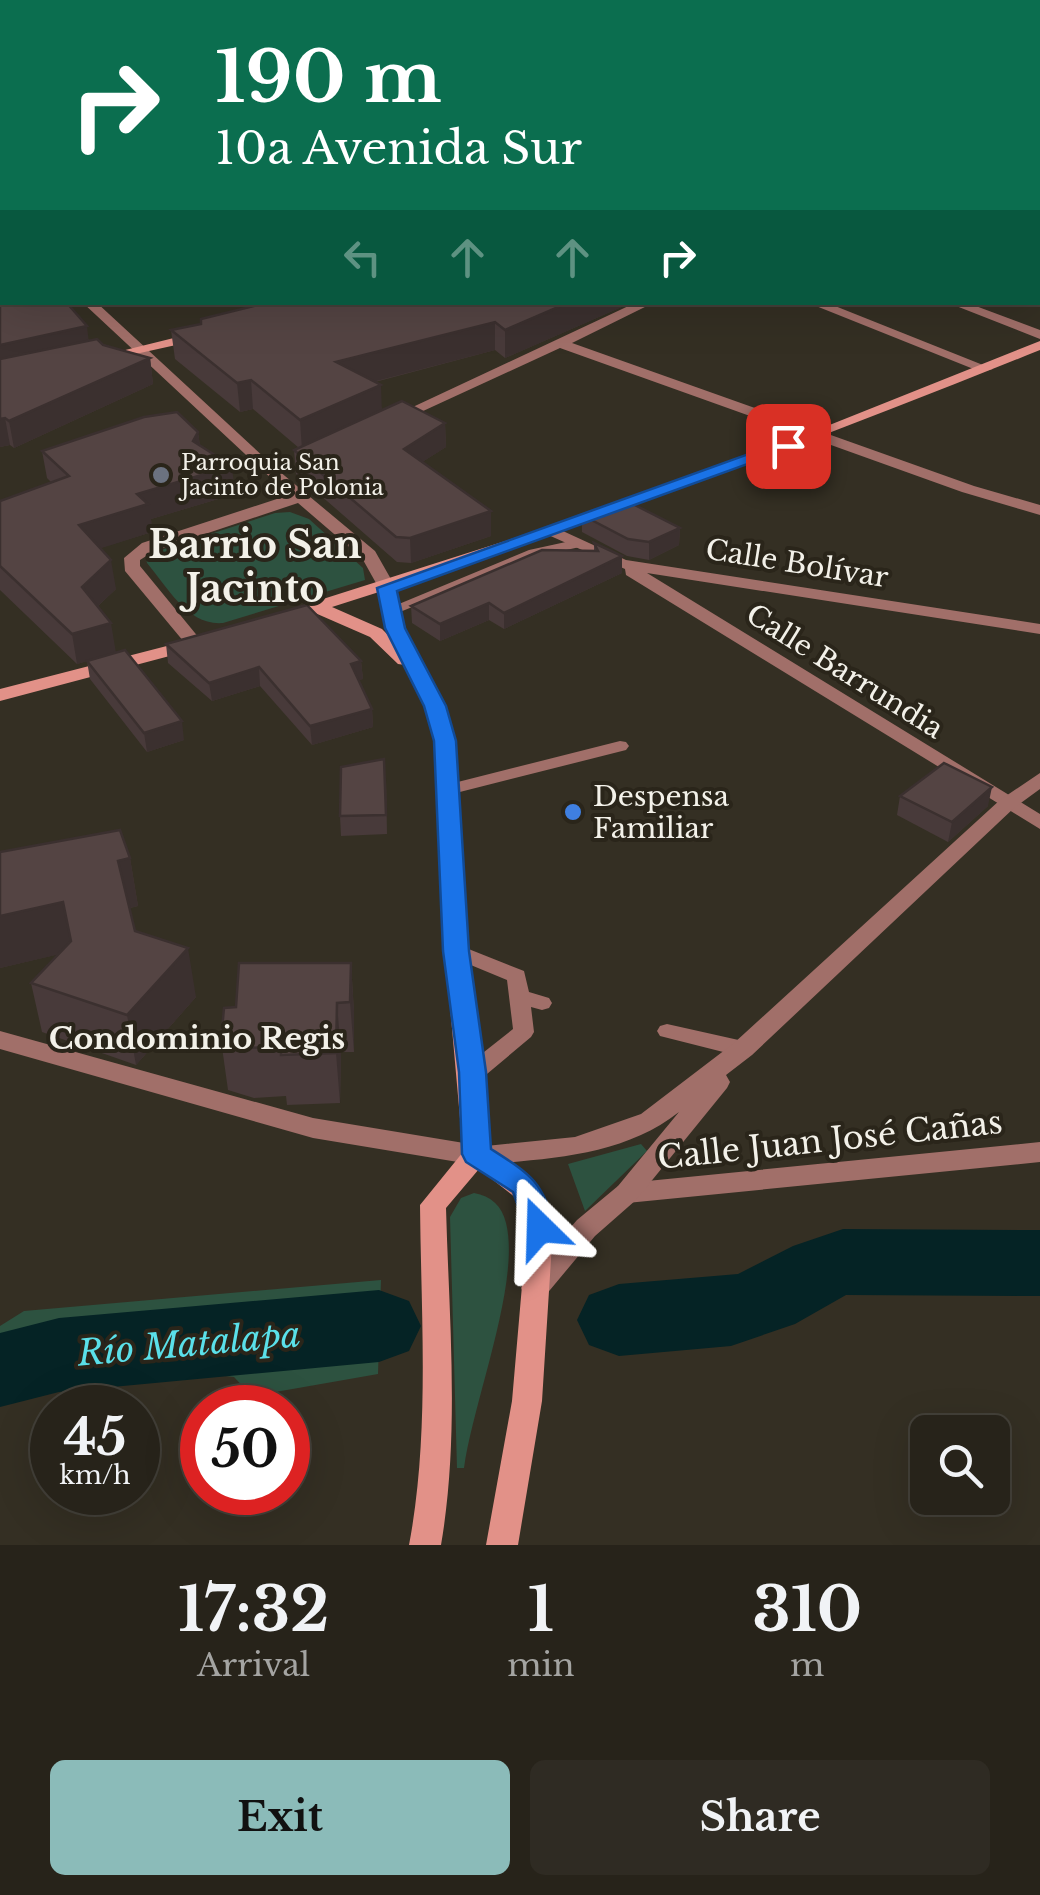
<!DOCTYPE html>
<html lang="en">
<head>
<meta charset="utf-8">
<style>
  :root { --surface:#27231a; --page:#2f2b23; --text:#f1f3f6; --muted:#a4a4a2; --line:#434039; --accent:#8bbbb9 }
  body { margin:0; font-family:"Libre Baskerville",serif; background:var(--page); color:var(--text); height:100vh; display:flex; flex-direction:column; font-size:38px; white-space:nowrap }
  * { box-sizing:border-box; margin:0 }
  p { font-size:32px; color:var(--muted) }
  .icon { flex:none; width:55px; height:55px; fill:none; stroke:currentColor; stroke-width:2; stroke-linecap:round; stroke-linejoin:round }
  .map { position:relative; height:1545px; overflow:hidden }
  .sheet { display:flex; flex-direction:column; background:var(--surface); flex:1 }
  .sheet>* { flex:none }
  .top-card { position:absolute; left:0px; top:0px; width:1040px; height:305px; box-shadow:0 10px 40px #0002,0 0 0 2px var(--line); background:#0b6e4f; color:#fff; overflow:hidden }
  .controls { position:absolute; left:910px; top:1415px; display:grid; gap:20px }
  .controls a { display:grid; place-items:center; width:100px; height:100px; border-radius:15px; background:var(--surface); box-shadow:0 10px 40px #0002,0 0 0 2px var(--line); font-size:50px }
  .speed { position:absolute; left:30px; top:1385px; display:flex; gap:20px; font-size:50px; font-weight:700; text-align:center }
  .speed>* { display:grid; place-content:center; width:130px; height:130px; border-radius:50%; background:var(--surface); box-shadow:0 10px 40px #0002,0 0 0 2px var(--line); line-height:1 }
  .speed small { font-size:25px; font-weight:400 }
  .speed .limit { border:15px solid #d22; background:#fff; color:#111 }
  .pin { position:absolute; display:grid; place-items:center; width:85px; height:85px; color:#fff; margin:-42px; border-radius:20px; box-shadow:0 5px 15px #0006 }
  .me { position:absolute; width:110px; margin:-55px; rotate:338deg; stroke-linejoin:round; filter:drop-shadow(0 0 8px #0008) }
  .turn { display:flex; align-items:center; gap:35px; height:210px; padding:0 50px; font-size:45px }
  .turn .icon { width:130px; height:130px; stroke-width:2.5 }
  .turn b { display:block; font-size:70px; line-height:85px }
  .lanes { display:flex; align-items:center; height:95px; padding:0 50px; background:#0003; justify-content:center; gap:50px; direction:ltr }
  .lanes .off { opacity:.35 }
  .eta { display:flex; justify-content:space-evenly; align-items:center; height:170px; text-align:center }
  .eta b { font-size:60px; font-weight:700; line-height:70px }
  .button { display:flex; gap:20px; margin-top:auto; padding:20px 50px }
  .button a { flex:1; height:115px; border-radius:15px; background:var(--accent); color:#111; font-size:40px; font-weight:700; line-height:115px; text-align:center }
  .button a+a { background:var(--page); color:var(--text) }
  .map>svg:first-child { display:block }
  .green { fill:#2d5240 }
  .lines { fill:none; stroke-linecap:round; stroke-linejoin:round }
  .river { fill:#052325; fill-rule:evenodd }
  .service { fill:#a16f69; fill-rule:evenodd }
  .minor { fill:#a16f69; fill-rule:evenodd }
  .tertiary { fill:#a16f69; fill-rule:evenodd }
  .secondary { fill:#e29188; fill-rule:evenodd }
  .wall { fill:#483a3a }
  .shaded-wall { fill:#3b302f }
  .building { fill:#544443; stroke:#3b302f; stroke-width:2.5 }
  .route { fill:#1a73e8; stroke:#114b97; stroke-width:2.5 }
  .worship-dot { fill:#6b7280; stroke:#2a251a; stroke-width:4 }
  .shop-dot { fill:#3f7fe0; stroke:#2a251a; stroke-width:4 }
  .labels { text-anchor:middle; stroke-width:8; stroke-linejoin:round; paint-order:stroke }
  .far-poi-label { font-size:22px; fill:#f3f1e9; stroke:#2a251a; text-anchor:start }
  .street-label { font-size:28px; fill:#f3f1e9; stroke:#2a251a }
  .poi-label { font-size:28px; fill:#f3f1e9; stroke:#2a251a; text-anchor:start }
  .neighbourhood-label { font-size:30px; font-weight:bold; fill:#f3f1e9; stroke:#2a251a }
  .near-street-label { font-size:32px; fill:#f3f1e9; stroke:#2a251a }
  .near-water-label { font-size:35px; font-style:italic; fill:#5ae0e9; stroke:#2a251a }
  .district-label { font-size:38px; font-weight:bold; fill:#f3f1e9; stroke:#2a251a }
</style>
</head>
<body>
<div class="map">
<svg width="1040" height="1545" viewBox="0 0 1040 1545">
  <rect width="100%" height="100%" fill="#342f23"/>
  <!-- green -->
  <path class="green" d="M290 512 309 519 363 568 365 580 223 623C188 626 168 588 147 563L146 558 158 551 275 513Z
    M641 1144 647 1151 585 1211 568 1164Z
    M474 1193C491 1196 502 1206 506 1223 521 1282 473 1402 464 1468H457L450 1217 461 1198Z
    M381 1280 378 1374 252 1396 234 1377 193 1372 17 1392 0 1402V1326L24 1311Z"/>
  <g class="lines">
    <!-- river -->
    <path class="river" d="M843 1229 1040 1230V1296L846 1295 795 1324 731 1346 619 1356 589 1345 577 1320 589 1295 619 1284 738 1274 793 1246Z
      M379 1290 409 1301 421 1326 409 1351 379 1362 59 1392 0 1407V1333L59 1318Z"/>
    <!-- service -->
    <path class="service" d="M575 540 582 544 580 547 538 556 395 614H385L382 611 529 550Z
      M620 741 626 742 629 746 626 750 448 795 439 790 442 786Z
      M456 944 524 971 529 992 549 998 552 1003 549 1008 542 1010 531 1007 534 1032 531 1037 481 1079 473 1081 465 1079 462 1073 465 1067 513 1029 507 980 449 956 446 951 449 946Z
      M667 1024 743 1041 750 1044 754 1049 750 1054 743 1057 660 1036 657 1031 660 1026Z"/>
    <!-- minor -->
    <path class="minor" d="M11 0H21L22 2H13Z
      M1038 11H1040V17H1038Z
      M2 59V65L0 66V60Z
      M1038 71 1040 72V78L1038 77Z
      M1038 162H1040V169H1038Z
      M0 205 2 206V214H0Z
      M1038 229 1040 230V238L1038 237Z
      M82 302H96L279 471 375 551 396 588 393 592H381L362 558 298 503 154 551 140 560V566L204 644 195 649 189 648 125 571 124 558 142 543 289 495Z
      M637 302H655L572 343 974 486 1040 505V515L962 492 560 348 397 423H387L385 420Z
      M806 302H825L993 369 981 372Z
      M946 302H965L1040 330V339Z
      M552 526 626 560 1040 624V634L647 573 1040 814V829L626 575 625 569 546 534 544 531Z
      M0 1031 313 1118 476 1145 485 1148 489 1155 485 1162 476 1165 313 1138 0 1049Z
      M1040 1142V1162L627 1203 618 1200 614 1193 618 1186 627 1183Z"/>
    <!-- tertiary -->
    <path class="tertiary" d="M1038 106H1040V112H1038Z
      M1040 773V789L1014 808 752 1055 726 1075 730 1082 727 1088 636 1200 595 1236 545 1296 535 1299 525 1296 521 1288 525 1280 577 1220 618 1186 679 1112C622 1157 546 1159 476 1165L467 1162 463 1155 467 1148 575 1137 641 1114 734 1043 1000 800Z"/>
    <!-- secondary -->
    <path class="secondary" d="M1040 75V81L1038 82V76Z
      M198 332 205 336 203 339 104 361 97 357Z
      M1040 341V350C827 436 613 516 395 587L406 629 443 704 455 744 467 950 489 1150C523 1171 544 1188 553 1228L542 1401 518 1545H486L512 1401 527 1228 516 1198 479 1169 446 1208C449 1319 460 1435 441 1545H409C430 1435 421 1317 420 1205L463 1152 445 950 435 744 424 704 405 665 398 664 370 637 315 613 285 622 276 617 279 613 546 528 817 430ZM379 592 393 640 382 629 332 607Z
      M190 640 196 641 199 645 196 649 0 701V689Z"/>
  </g>
  <!-- wall -->
  <path class="wall" d="M0 226 89 340 150 358 153 384 14 448 10 445 0 447Z
    M270 302H633L505 358 495 350 375 382 382 410 445 423 446 447 422 462 491 511V536L411 563 397 562 296 474 294 450 299 448 253 409 240 412 175 359 171 330 201 324Z
    M198 432 200 446 235 494 151 519 152 532 100 548 116 589 98 606 116 653 184 740 147 752 90 679 87 661 77 664 0 590V501L51 482 47 478 42 451Z
    M582 515 680 528 679 545 649 560 627 556 582 532Z
    M594 543 622 573 504 629 489 620 440 641 412 623 411 606 594 551Z
    M166 644 361 661 363 679 358 680 372 709 373 727 312 745 260 686 212 701 168 663Z
    M386 778 387 834 341 836 340 816Z
    M900 796 988 806 948 842 897 815Z
    M0 852 130 858 138 906 130 908 135 931 196 997 136 1065 42 1032 31 983 59 954 0 968Z
    M351 963 354 1012V1052H341L340 1103 287 1105 286 1096 254 1098 228 1090 221 1040 236 1007Z"/>
  <!-- shaded-wall -->
  <path class="shaded-wall" d="M570 302H633L505 358V330Z
    M495 322V350L338 391 336 362Z
    M87 326 90 352 0 372V345Z
    M150 358 153 384 14 448 9 421Z
    M251 380 253 409 240 412 237 383Z
    M381 385 382 414 302 450 300 420Z
    M5 418 10 445 0 447V419Z
    M445 423 446 447 405 473 404 449Z
    M198 432 202 459 193 441Z
    M232 466 235 494 151 519 152 532 83 554 79 525 137 494Z
    M491 511V536L411 563 410 538Z
    M680 528 679 545 649 560V542Z
    M622 556V573L504 629V613Z
    M111 560 116 589 87 616 82 587Z
    M489 603V620L440 641V624Z
    M111 623 116 653 77 664 72 634Z
    M361 661 363 679 352 682 351 664Z
    M259 667 260 686 212 701 209 683Z
    M372 709 373 727 312 745 310 726Z
    M182 721 184 740 147 752 144 733Z
    M992 787 988 806 948 842 952 822Z
    M130 858 138 906 126 909 118 861Z
    M63 902 73 951 0 968V916Z
    M188 948 196 997 136 1065 127 1015Z
    M351 963 354 1012V1052L350 1002Z
    M337 1003 341 1052 340 1103 336 1053Z"/>
  <!-- building -->
  <path class="building" d="M0 226 2 229V302H66L87 326 0 345Z
    M270 302H570L505 330 495 322 336 362 381 385 300 420 251 380 237 383 171 330 201 324V319Z
    M97 339 103 345 150 358 9 421 5 418 0 419V359Z
    M402 401 445 423 404 449 491 511 410 538 396 537 294 450Z
    M177 412 198 432 193 441 232 466 137 494 148 504 79 525 111 560 82 587 111 623 72 634 0 566V501L69 476 42 451 144 417Z
    M625 500 680 528 649 542 628 539 582 515Z
    M594 543 622 556 504 613 489 603 440 624 411 606 542 550 598 551Z
    M307 605 361 661 351 664 372 709 310 726 259 667 209 683 166 644Z
    M125 650 182 721 144 733 87 661Z
    M384 759 386 815 340 816 341 767Z
    M944 763 992 787 952 822 900 796Z
    M120 830 130 858 118 861 135 931 188 948 127 1015 31 983 71 941 63 902 0 916V852Z
    M239 963H351L350 1002 337 1003 336 1053 281 1055V1046L248 1048 221 1040 224 1008 236 1007Z"/>
  <!-- route -->
  <path class="route" d="M782 442 797 446 397 591 405 628 446 706 456 741 469 951 486 1072 491 1149C530 1174 543 1181 555 1228L550 1237 540 1240 529 1237 513 1192 466 1162 462 1154 459 1072 443 951 434 741 424 706 385 628 377 588Z"/>
  <!-- markers -->
  <circle class="worship-dot" cx="161" cy="475" r="10"/>
  <circle class="shop-dot" cx="573" cy="812" r="10"/>
  <g class="labels">
    <!-- far-poi labels -->
    <g class="far-poi-label">
      <text x="181" y="470">Parroquia San<tspan x="181" dy="25">Jacinto de Polonia</tspan></text>
    </g>
    <!-- street labels -->
    <g class="street-label">
      <text transform="translate(797 563) rotate(9)" y="10">Calle Bolívar</text>
      <text transform="translate(845 671) rotate(32)" y="10">Calle Barrundia</text>
    </g>
    <!-- poi labels -->
    <g class="poi-label">
      <text x="593" y="806">Despensa<tspan x="593" dy="32">Familiar</tspan></text>
    </g>
    <!-- neighbourhood labels -->
    <g class="neighbourhood-label">
      <text x="197" y="1049">Condominio Regis</text>
    </g>
    <!-- near-street labels -->
    <g class="near-street-label">
      <text transform="translate(830 1140) rotate(-6)" y="11">Calle Juan José Cañas</text>
    </g>
    <!-- near-water labels -->
    <g class="near-water-label">
      <text transform="translate(189 1344) rotate(-5)" y="12">Río Matalapa</text>
    </g>
    <!-- district labels -->
    <g class="district-label">
      <text x="255" y="558">Barrio San<tspan x="255" dy="44">Jacinto</tspan></text>
    </g>
  </g>
</svg>
<div class="controls">
<a><svg class="icon" aria-label="search" viewBox="0 0 24 24"><circle cx="10" cy="10" r="6"/><path d="M15 15l6 6"/></svg></a>
</div>
<div class="speed"><div>45<small>km/h</small></div><div class="limit">50</div></div>
<div class="pin" style="left:788px;top:446px;background:#d93025"><svg class="icon" aria-label="arrive" viewBox="0 0 24 24"><path d="M6 21V4h12l-3 4 3 4H6"/></svg></div>
<svg class="me" style="left:540px;top:1228px" viewBox="-20 -20 40 40"><path d="M0-17L14 15 0 8-14 15z" fill="#1a73e8" stroke="#fff" stroke-width="4"/></svg>
<div class="top-card">
<div class="turn"><svg class="icon" aria-label="right" viewBox="0 0 24 24"><path d="M7 20v-9h11M14 6l5 5-5 5"/></svg><div><b>190 m</b>10a Avenida Sur</div></div>
<div class="lanes"><svg class="icon off" aria-label="left" viewBox="0 0 24 24"><path d="M17 20v-9H6M10 6l-5 5 5 5"/></svg><svg class="icon off" aria-label="ahead" viewBox="0 0 24 24"><path d="M12 20V5M6 11l6-6 6 6"/></svg><svg class="icon off" aria-label="ahead" viewBox="0 0 24 24"><path d="M12 20V5M6 11l6-6 6 6"/></svg><svg class="icon" aria-label="right" viewBox="0 0 24 24"><path d="M7 20v-9h11M14 6l5 5-5 5"/></svg></div>
</div>
</div>
<section class="sheet">
<div class="eta">
<div><b>17:32</b><p>Arrival</p></div>
<div><b>1</b><p>min</p></div>
<div><b>310</b><p>m</p></div>
</div>
<div class="button"><a>Exit</a><a>Share</a></div>
</section>
</body>
</html>
